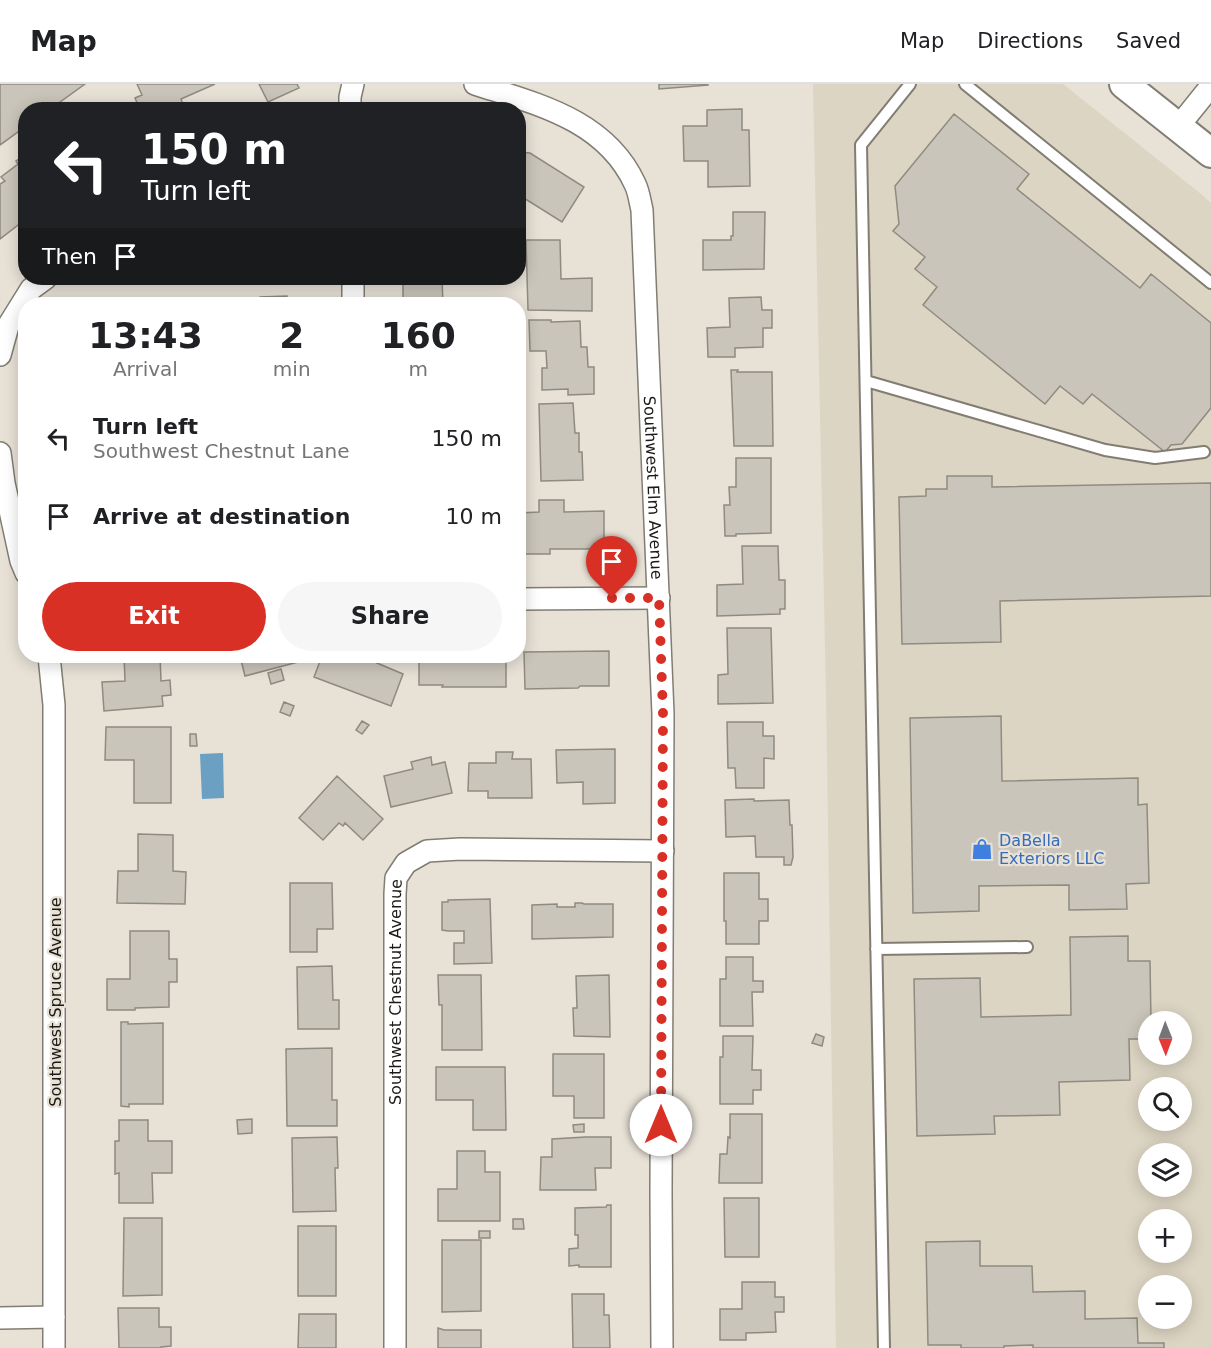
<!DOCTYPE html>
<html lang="en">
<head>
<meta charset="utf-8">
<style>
  :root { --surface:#fff; --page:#f6f6f6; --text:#202124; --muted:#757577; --line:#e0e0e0; --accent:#d93025 }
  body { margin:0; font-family:"DejaVu Sans",sans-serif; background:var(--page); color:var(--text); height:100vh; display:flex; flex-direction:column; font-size:22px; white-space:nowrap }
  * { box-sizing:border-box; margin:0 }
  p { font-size:20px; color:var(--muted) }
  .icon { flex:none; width:33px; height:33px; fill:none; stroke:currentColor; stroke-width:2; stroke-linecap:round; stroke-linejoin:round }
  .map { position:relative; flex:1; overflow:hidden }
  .side { position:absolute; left:18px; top:213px; width:508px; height:366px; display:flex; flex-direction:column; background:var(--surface); border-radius:24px; box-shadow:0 3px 15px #0003 }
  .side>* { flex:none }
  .top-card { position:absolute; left:18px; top:18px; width:508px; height:183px; border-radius:24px; box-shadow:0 3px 15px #0003; background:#202124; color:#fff; overflow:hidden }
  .needle { width:39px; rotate:179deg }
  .buttons { position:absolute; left:1138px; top:927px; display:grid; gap:12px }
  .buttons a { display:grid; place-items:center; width:54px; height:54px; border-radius:50%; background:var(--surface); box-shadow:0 3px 15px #0003; font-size:30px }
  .pin { position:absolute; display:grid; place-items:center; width:51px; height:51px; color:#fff; margin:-62px -26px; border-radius:50% 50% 50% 0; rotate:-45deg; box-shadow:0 0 6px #0007 }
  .pin .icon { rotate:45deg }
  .me { position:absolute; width:66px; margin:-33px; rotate:0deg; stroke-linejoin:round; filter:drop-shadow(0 0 4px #0008) }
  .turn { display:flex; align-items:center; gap:21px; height:126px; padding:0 24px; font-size:27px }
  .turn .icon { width:78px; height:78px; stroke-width:2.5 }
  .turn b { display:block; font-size:42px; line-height:51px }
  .then { display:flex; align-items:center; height:57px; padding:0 24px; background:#0003; gap:12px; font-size:22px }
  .eta { display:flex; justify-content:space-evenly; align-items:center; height:102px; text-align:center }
  .eta b { font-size:36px; font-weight:600; line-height:42px }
  .primary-button { display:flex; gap:12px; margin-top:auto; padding:12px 24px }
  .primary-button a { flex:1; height:69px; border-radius:36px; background:var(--accent); color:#fff; font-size:24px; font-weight:600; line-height:69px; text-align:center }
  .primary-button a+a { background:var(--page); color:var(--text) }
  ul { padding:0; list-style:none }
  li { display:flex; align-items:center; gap:18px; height:78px; padding:0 24px }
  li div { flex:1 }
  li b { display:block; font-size:22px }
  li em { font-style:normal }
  header { display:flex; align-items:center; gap:36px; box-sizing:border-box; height:84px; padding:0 30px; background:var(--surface); border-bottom:2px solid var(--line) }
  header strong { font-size:28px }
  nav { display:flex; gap:33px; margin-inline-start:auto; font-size:21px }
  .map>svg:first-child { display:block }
  .built { fill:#ddd5c3; fill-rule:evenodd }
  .water { fill:#6ca0c3 }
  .building { fill:#cac5ba; stroke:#8f8b81; stroke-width:1.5 }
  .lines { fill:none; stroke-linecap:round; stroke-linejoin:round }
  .service-casing { stroke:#827d73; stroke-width:14 }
  .minor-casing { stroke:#827d73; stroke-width:24 }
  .secondary-casing { stroke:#827d73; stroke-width:32 }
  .service { stroke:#fff; stroke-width:10 }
  .minor { stroke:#fff; stroke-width:21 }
  .secondary { stroke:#fff; stroke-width:28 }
  .route { stroke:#d93025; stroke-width:10; stroke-dasharray:0 18 }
  .labels { text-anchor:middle; stroke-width:4.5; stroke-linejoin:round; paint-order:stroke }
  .street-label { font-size:16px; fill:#1c1a16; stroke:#e7e1d6 }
  .shop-label { font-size:16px; fill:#366cbe; stroke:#e7e1d6; text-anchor:start }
</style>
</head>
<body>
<header>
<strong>Map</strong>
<nav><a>Map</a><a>Directions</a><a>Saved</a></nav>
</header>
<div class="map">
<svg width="1211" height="1264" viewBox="0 0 1211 1264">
  <rect width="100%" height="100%" fill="#e7e1d6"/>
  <!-- built -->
  <path class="built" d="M813 0H1063L1201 110 1211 119V1264H836L826 609ZM1149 938H1182V970H1149ZM1149 1004H1182V1036H1149ZM1149 1070H1182V1102H1149ZM1149 1136H1182V1168H1149ZM1149 1202H1182V1234H1149Z"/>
  <!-- water -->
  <path class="water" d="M223 669 224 714 202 715 200 670Z"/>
  <!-- building -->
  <path class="building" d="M1 0H85L49 26H26V42L0 61V1Z
    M137 0H215L181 15 185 26H140L135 14 142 11Z
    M259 0H297L299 4 268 18Z
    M659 0H708V1L659 5Z
    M742 25V46H749L750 102 708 103V77H684L683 42H707V26Z
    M954 30 1029 90 1017 105 1140 204 1151 190 1211 239V324L1182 360 1171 361 1165 368 1092 310 1083 320 1060 302 1045 320 923 221 937 203 915 185 925 173 893 147 899 140 895 102Z
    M519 68 530 69 584 103 562 138 519 111Z
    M25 71 26 135 0 155V100L5 97 1 93 18 80 16 77Z
    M733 128H765L764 185 703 186V156H731V152H733Z
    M526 156H560L561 195 592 194V227L528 226Z
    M403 194H442L443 220H403Z
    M287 212V220H232V219L260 218V213Z
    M761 213 762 226H772V244H763V263L735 264V273H708L707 244 730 243 729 214Z
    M137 216V220L165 218V220H76Z
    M529 236H551V238L580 237 581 263H587L588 283H594V310L568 311V305L542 306V284H547L546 267H530Z
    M731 286H738L737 288H772L773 362H734Z
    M573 319 575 349H579V368H582L583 396 541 397 539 320Z
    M736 374H771V449L736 450V452H725L724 421H730L729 403H736Z
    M947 392H992V403L1211 399V512L1000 517 1001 558 902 560 899 413 926 412V405H947Z
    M539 416H564V428L604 427V465H550V470H519V429L539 428Z
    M742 462H778L779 496H785V525H780V530L717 532V501L743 500Z
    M727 544H771L773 619 718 620V591L728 590Z
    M609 567V602H580L578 604 525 605 524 568Z
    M124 572H160L161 597 170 596 171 611 162 612 163 622 104 627 102 598 125 597Z
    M240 572H301L302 577 245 592Z
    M322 572H365L378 577 377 579 403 590 391 622 314 593Z
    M419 572H506V603H442L443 601H419Z
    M281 585 284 596 271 600 268 589Z
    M284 618 294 622 290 632 280 628Z
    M1001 632 1002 697 1138 694V721L1147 720 1149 799 1126 800 1127 825 1069 826V801L979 802V827L913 829 910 634Z
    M362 637 369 641 362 650 356 646Z
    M727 638H763V652H774V675L764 674V704H736L735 684H728Z
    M106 643H171V719H134V676H105Z
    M190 650H196L197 662H190Z
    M615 665V719L583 720V698L557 699 556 666Z
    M496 668H513L512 675H531L532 714H488V707H468L469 679H496Z
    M431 673 432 681 445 678 452 709 391 723 384 692 413 685 411 678Z
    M337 692 383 735 363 756 345 739 343 742 339 739 323 756 299 734Z
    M754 715V717L789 716 790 741H792L793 773 791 781H784V773H756L755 752 726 753 725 716Z
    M138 750 173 751V787L186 788 185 820 117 819 118 787H138Z
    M724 789H759V815H768V837H759V860H726V837H724Z
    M290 799H332L333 845H317V868H290Z
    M490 815 492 879 454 880V859H464V847H448L442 846V818H448V816Z
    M575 819H582L584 820H613V853L532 855V821L557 820V823H575Z
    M130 847H169V875H177V898H169V923L135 924V926H107V895H130Z
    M1128 852V877H1150L1151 938H1149V955H1129L1130 996 1059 998 1060 1031 994 1032 995 1050 917 1052 914 895 980 894 981 933 1071 931 1070 853Z
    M726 873H753V897H763V908H752L753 942H720V895H726Z
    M332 882 333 916H339V945H298L297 883Z
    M438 891H481L482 966H442V921H439Z
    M609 891 610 953 574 952 573 924H577L576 892Z
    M121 938H128V940L163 939V1020H129V1023L121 1022Z
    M816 950 824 953 822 962 812 959Z
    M723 952H753L752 986H761V1006H753V1020H720V973H723Z
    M332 964V1016H337V1042H287L286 965Z
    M553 970H604V1034H574V1012H553Z
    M436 983H505L506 1046H473V1016H436Z
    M730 1030H762V1099H719L720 1070H727L728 1053 730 1054Z
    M252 1035V1049L238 1050 237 1036Z
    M119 1036H148V1057H172V1089H152L153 1119H119V1089L115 1090V1057H119Z
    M584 1040V1048H574L573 1041Z
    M337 1053 338 1084H335L336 1127 293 1128 292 1054Z
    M586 1053H611V1084H595L596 1106H540L541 1073H552V1055Z
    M457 1067H485V1088H500V1137H438V1105H457Z
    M724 1114H759V1173H725Z
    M607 1121H611V1183H579V1181L569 1182V1165L578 1164V1151H575V1124L606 1123Z
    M124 1134H162V1211L123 1212Z
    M513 1135H523L524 1145H513Z
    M298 1142H336V1212H298Z
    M479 1147H490V1154H479Z
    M442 1156H481V1227L442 1228Z
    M980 1157V1182H1032L1033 1208 1085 1207V1235L1137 1234 1138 1259H1164V1264H1033V1261L1004 1262V1264H961V1261H928L926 1158Z
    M742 1198H775V1213H784V1228H775L776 1248 746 1249V1256H720V1225H742Z
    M572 1210H604V1231H609L610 1264H573Z
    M118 1224H159V1243H171V1262L161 1263V1264H119Z
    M299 1230H336V1264H298Z
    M438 1244 444 1246H481V1264H438Z"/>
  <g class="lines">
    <defs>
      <path id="service" d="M965 0 1211 199
        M866 297 1105 366 1155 374 1204 368
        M876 865 1027 863
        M884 1264 861 61 910 0"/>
      <g id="minor">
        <path id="s1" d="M475 0C536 20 605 35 635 100 639 108 640 118 642 126L663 630 661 1109 662 1264"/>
        <path d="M350 26V13L353 0"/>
        <path d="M1178 43 1211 2"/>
        <path d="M353 194V220"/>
        <path d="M0 271 8 242 31 205 46 194"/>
        <path d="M0 369 4 399 21 477 26 489"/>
        <path d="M519 515 659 514"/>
        <path d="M49 572 54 621V1264"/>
        <path d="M0 1234 54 1233"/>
        <path id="s2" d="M395 1264V810L396 794 406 779 427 767 460 765 663 767"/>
      </g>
      <path id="secondary" d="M1124 0 1211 69"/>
    </defs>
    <!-- service casing -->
    <use href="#service" class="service-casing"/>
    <!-- minor casing -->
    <use href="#minor" class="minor-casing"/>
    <!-- secondary casing -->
    <use href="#secondary" class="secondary-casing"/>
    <!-- service -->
    <use href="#service" class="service"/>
    <!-- minor -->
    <use href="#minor" class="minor"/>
    <!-- secondary -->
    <use href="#secondary" class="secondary"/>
  </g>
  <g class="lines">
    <!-- route -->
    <path class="route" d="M612 514H659L663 630 661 1041"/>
  </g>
  <!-- icons -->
  <defs>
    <symbol id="shop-bare" viewBox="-9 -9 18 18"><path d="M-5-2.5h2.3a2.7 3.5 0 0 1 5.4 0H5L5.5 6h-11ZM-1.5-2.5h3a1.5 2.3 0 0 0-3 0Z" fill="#3f7fe0" stroke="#e7e1d6" stroke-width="2.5" paint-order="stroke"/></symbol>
  </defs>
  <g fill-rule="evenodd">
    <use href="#shop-bare" x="967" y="750" width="30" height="30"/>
  </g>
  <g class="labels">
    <!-- street labels -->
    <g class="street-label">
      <text dy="6" stroke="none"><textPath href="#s1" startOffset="500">Southwest Elm Avenue</textPath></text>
      <text dy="6" stroke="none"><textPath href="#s2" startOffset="356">Southwest Chestnut Avenue</textPath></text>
      <text transform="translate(55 918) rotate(-90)" y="6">Southwest Spruce Avenue</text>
    </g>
    <!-- shop labels -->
    <g class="shop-label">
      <text x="999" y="762">DaBella<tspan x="999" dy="18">Exteriors LLC</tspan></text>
    </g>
  </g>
</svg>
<div class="buttons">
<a><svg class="needle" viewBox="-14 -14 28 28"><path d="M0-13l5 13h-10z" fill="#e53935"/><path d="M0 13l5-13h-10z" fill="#757577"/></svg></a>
<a><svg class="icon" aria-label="search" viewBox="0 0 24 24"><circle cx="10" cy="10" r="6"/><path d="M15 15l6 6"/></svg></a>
<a><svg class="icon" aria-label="layers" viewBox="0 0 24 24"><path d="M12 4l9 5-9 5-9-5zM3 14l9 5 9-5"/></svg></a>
<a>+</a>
<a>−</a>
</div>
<div class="pin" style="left:612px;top:514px;background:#d93025"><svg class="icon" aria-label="arrive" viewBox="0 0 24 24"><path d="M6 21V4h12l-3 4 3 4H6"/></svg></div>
<svg class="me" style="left:661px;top:1041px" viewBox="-20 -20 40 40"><circle r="19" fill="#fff"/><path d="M0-13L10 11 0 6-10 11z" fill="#d93025"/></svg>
<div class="top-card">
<div class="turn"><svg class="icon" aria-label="left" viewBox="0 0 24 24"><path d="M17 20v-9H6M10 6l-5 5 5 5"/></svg><div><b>150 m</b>Turn left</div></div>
<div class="then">Then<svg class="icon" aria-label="arrive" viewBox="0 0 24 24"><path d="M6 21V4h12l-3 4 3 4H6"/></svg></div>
</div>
<section class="side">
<div class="eta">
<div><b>13:43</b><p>Arrival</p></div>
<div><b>2</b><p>min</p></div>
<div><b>160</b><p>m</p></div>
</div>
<ul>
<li><svg class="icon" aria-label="left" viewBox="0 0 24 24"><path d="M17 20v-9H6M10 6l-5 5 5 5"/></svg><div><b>Turn left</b><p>Southwest Chestnut Lane</p></div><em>150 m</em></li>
<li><svg class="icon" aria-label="arrive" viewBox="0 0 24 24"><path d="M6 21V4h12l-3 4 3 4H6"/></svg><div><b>Arrive at destination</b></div><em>10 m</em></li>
</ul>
<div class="primary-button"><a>Exit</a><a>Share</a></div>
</section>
</div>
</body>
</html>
